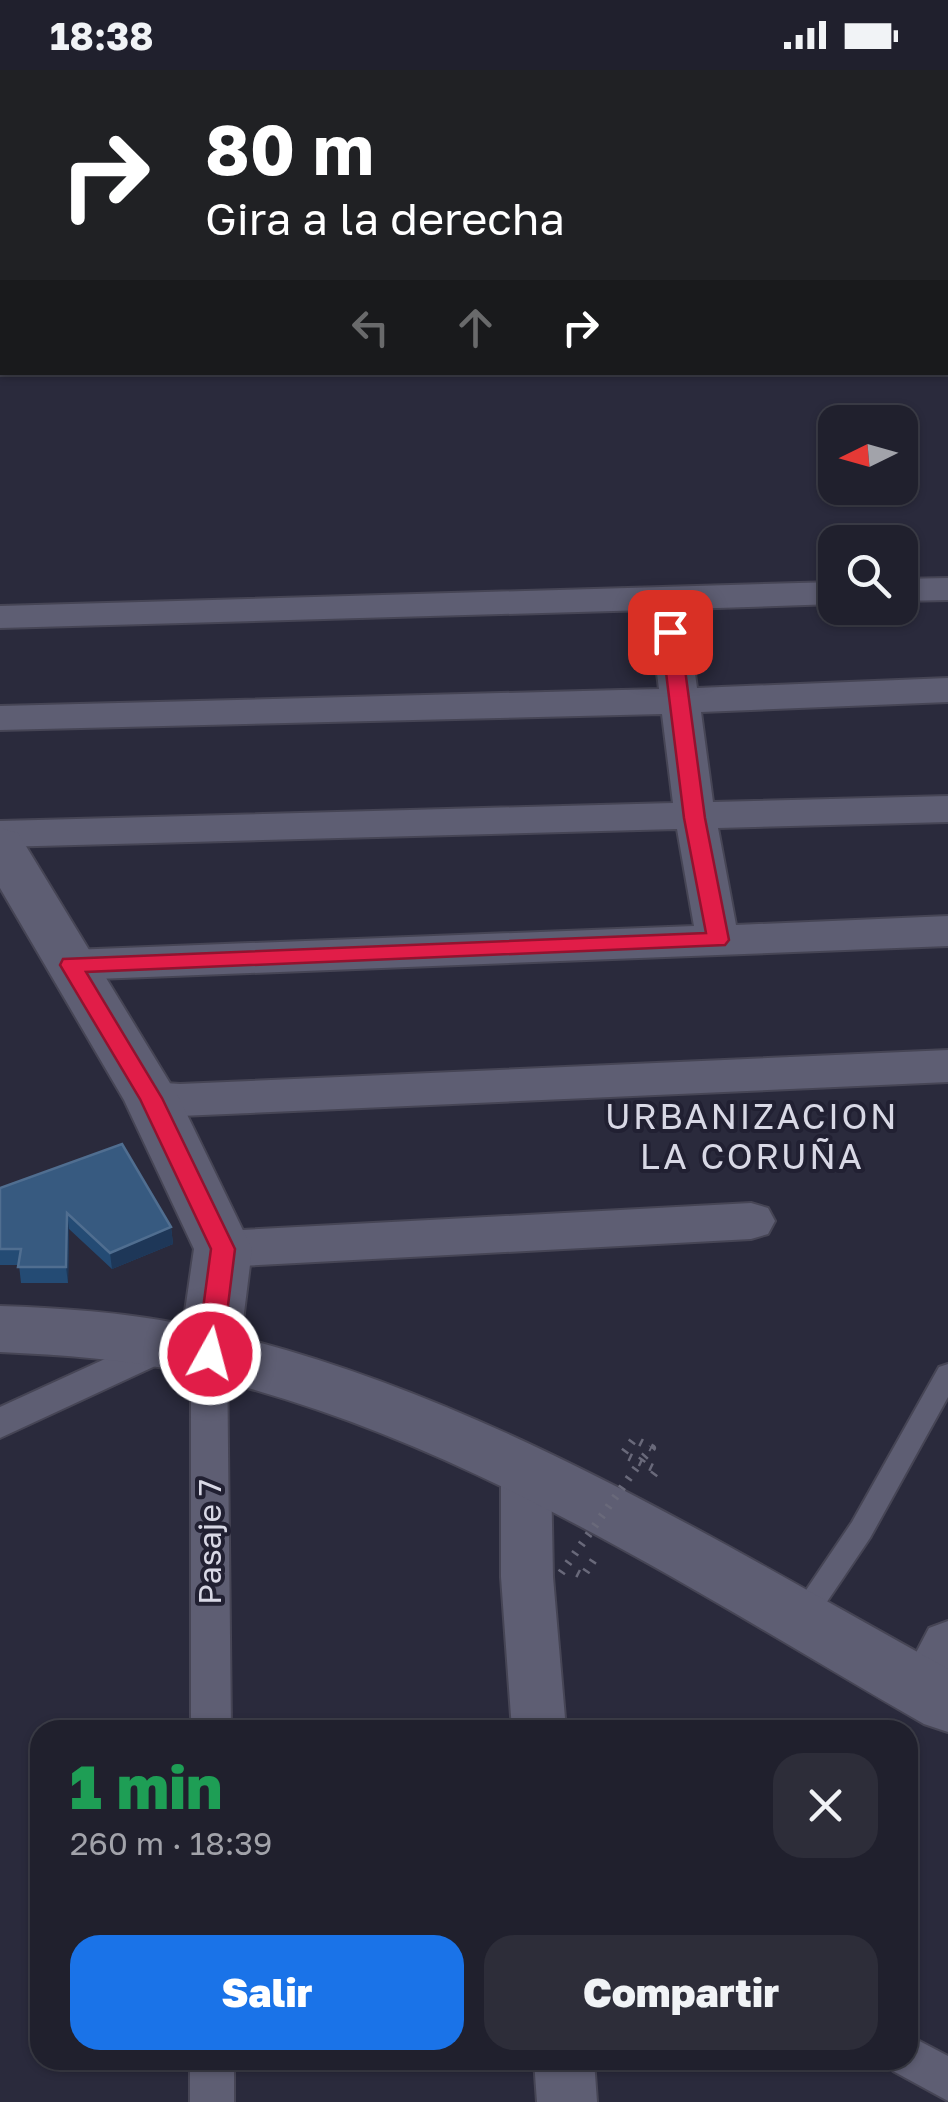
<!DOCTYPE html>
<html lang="es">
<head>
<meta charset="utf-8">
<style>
  :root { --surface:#20202d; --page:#2d2d39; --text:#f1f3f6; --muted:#a2a3aa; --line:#3d3e49; --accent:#1a73e8 }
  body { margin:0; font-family:"Golos Text",sans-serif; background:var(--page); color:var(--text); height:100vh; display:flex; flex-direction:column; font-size:38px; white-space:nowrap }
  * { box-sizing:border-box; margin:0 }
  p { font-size:32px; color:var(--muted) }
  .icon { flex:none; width:55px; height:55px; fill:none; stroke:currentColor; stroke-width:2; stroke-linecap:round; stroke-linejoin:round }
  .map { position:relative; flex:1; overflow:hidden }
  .sheet { position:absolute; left:30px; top:1650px; width:888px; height:350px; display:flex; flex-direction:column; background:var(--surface); border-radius:30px; box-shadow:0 2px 8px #0004,0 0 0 2px var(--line) }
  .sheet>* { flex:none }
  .banner { position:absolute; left:0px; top:0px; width:950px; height:305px; box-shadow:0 2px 8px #0004,0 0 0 2px var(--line); background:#202124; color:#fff; overflow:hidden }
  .needle { width:65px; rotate:265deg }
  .buttons { position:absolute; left:818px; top:335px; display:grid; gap:20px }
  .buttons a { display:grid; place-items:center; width:100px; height:100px; border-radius:20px; background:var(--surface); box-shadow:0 2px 8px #0004,0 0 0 2px var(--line); font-size:50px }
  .pin { position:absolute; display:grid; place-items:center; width:85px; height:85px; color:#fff; margin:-42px; border-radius:20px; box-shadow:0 5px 15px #0006 }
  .me { position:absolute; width:110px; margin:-55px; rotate:7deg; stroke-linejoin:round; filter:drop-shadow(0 0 8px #0008) }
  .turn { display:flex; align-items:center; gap:35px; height:210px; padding:0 40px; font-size:45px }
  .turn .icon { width:130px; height:130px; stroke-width:2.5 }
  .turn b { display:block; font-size:70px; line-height:85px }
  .lanes { display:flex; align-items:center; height:95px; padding:0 40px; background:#0003; justify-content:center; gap:50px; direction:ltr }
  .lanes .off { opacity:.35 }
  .round { display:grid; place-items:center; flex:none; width:105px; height:105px; border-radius:30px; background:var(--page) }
  .overview { display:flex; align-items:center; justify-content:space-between; height:170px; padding:0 40px }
  h1 { font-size:60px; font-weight:800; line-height:75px; color:#1e9e55 }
  .cta { display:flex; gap:20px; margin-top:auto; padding:20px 40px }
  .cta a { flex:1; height:115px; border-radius:30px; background:var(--accent); color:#fff; font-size:40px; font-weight:800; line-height:115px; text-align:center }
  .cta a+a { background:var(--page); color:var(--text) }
  .status { display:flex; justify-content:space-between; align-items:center; height:70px; padding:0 50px; background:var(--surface); direction:ltr }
  .status svg { height:28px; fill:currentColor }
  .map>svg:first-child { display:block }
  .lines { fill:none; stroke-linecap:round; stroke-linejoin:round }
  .service-casing { stroke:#464555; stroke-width:4 }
  .pedestrian-casing { stroke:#464555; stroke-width:4 }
  .minor-casing { stroke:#464555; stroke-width:4 }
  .tertiary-casing { stroke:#464555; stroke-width:4 }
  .secondary-casing { stroke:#464555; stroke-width:4 }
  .path { stroke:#69697a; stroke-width:8; stroke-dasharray:2.5 9; stroke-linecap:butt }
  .service { fill:#5e5e73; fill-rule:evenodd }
  .pedestrian { fill:#5e5e73; fill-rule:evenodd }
  .minor { fill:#5e5e73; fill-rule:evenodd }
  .tertiary { fill:#5e5e73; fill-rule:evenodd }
  .secondary { fill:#5e5e73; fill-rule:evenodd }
  .path-bridge { stroke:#69697a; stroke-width:8; stroke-dasharray:2.5 9; stroke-linecap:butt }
  .wall { fill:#244b74 }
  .shaded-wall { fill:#1e3758 }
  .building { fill:#375a80; stroke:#506e90; stroke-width:2.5 }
  .route { fill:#e11d48; stroke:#92132f; stroke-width:2.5 }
  .labels { text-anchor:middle; stroke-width:8; stroke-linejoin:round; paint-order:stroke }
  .street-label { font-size:32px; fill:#d8d8e5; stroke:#212032 }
  .neighbourhood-label { font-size:35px; letter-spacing:2.5px; fill:#d8d8e5; stroke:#212032 }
</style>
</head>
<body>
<div class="status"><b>18:38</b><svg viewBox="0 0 49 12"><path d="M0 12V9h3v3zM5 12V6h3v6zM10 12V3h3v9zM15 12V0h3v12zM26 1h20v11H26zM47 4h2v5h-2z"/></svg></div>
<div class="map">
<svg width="948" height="2032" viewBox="0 0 948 2032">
  <rect width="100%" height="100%" fill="#2a2a3c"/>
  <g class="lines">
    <defs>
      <path id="service" d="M948 1294V1327L870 1468 810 1557 801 1560 792 1557 788 1549 792 1541 852 1452 939 1297Z"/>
      <path id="pedestrian" d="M166 1261 179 1265 184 1275 179 1285 0 1368V1337Z
        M209 1269 222 1273 227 1283 231 1660H191V1283L196 1273Z
        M908 1965 948 1986V2031L893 2001 888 1990H908Z
        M190 1990H234V2032H190Z"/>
      <path id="minor" d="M280 0H310V2H281Z
        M720 0H750V2H721Z
        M0 100H2V118H0Z
        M948 508V530L900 531V509Z
        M835 512V534L686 539 697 618 948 608V632L701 642 713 732 948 726V752L718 758 736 855 948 846V876L71 910 56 906 49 895 56 884 71 880 694 856 677 759 0 777V751L673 733 662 644 0 660V636L659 619 649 540 0 558V536Z
        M948 980V1012L180 1046 135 1040 128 1028 135 1016 151 1012 180 1014Z
        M751 1133 768 1138 775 1151 768 1164 751 1169 223 1197 206 1192 199 1179 206 1166 223 1161Z
        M526 1380 544 1386 551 1401 553 1507 566 1660H512L501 1507V1401L508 1386Z
        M948 1551V1627L943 1636 924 1643 905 1636 897 1619 929 1558Z
        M534 1990H594L597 2032H537Z"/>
      <path id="tertiary" d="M0 758 18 763 179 1028 252 1179 239 1283 230 1300 209 1307 188 1300 179 1283 194 1179 124 1030 0 818Z"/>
      <path id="secondary" d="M0 1236C61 1238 122 1242 181 1254 458 1309 705 1465 948 1599V1662L924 1654C691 1520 455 1362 188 1303 126 1289 63 1285 0 1282Z"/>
    </defs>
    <!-- service casing -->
    <use href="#service" class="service-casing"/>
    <!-- pedestrian casing -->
    <use href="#pedestrian" class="pedestrian-casing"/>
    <!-- minor casing -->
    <use href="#minor" class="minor-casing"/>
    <!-- tertiary casing -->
    <use href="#tertiary" class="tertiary-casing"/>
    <!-- secondary casing -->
    <use href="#secondary" class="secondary-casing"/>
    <!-- path -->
    <path class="path" d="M644 1387 652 1378 634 1369 623 1384 657 1400 651 1408
      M577 1503 583 1506 595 1488"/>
    <!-- service -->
    <use href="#service" class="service"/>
    <!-- pedestrian -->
    <use href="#pedestrian" class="pedestrian"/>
    <!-- minor -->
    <use href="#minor" class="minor"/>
    <!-- tertiary -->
    <use href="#tertiary" class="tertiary"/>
    <!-- secondary -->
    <use href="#secondary" class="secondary"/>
    <!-- path-bridge -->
    <path class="path-bridge" d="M561 1503 644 1387"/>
  </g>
  <!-- wall -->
  <path class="wall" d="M0 1118 171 1157 173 1174 112 1199 69 1159 68 1213H21L19 1195H0Z"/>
  <!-- shaded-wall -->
  <path class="shaded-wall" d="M67 1143 69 1159 68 1213 66 1197Z
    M171 1157 173 1174 112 1199 110 1183Z"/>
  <!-- building -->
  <path class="building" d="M122 1074 171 1157 110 1183 67 1143 66 1197H18L21 1179H0V1118Z"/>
  <!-- route -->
  <path class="route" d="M670 557 680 562 705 748 729 870 725 875 86 902 162 1028 235 1179 222 1284 218 1290H201L197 1284 211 1179 140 1029 60 895 63 889 706 863 684 748 661 562Z"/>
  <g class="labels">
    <!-- street labels -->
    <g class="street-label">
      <text transform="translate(210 1472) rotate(-90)" y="11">Pasaje 7</text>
    </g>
    <!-- neighbourhood labels -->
    <g class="neighbourhood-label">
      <text x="752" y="1059">URBANIZACION<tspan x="752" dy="40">LA CORUÑA</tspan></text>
    </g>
  </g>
</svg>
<div class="buttons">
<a><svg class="needle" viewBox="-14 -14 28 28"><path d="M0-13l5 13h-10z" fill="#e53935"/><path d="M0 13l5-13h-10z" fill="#a2a3aa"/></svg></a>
<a><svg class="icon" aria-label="search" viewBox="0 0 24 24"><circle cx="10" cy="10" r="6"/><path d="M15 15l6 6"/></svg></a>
</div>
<div class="pin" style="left:670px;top:562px;background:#d93025"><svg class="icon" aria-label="arrive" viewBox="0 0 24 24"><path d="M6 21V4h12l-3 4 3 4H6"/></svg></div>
<svg class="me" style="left:210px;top:1284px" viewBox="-20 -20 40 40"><circle r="17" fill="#e11d48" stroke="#fff" stroke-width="3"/><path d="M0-11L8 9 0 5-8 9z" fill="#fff"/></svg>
<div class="banner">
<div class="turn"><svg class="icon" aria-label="right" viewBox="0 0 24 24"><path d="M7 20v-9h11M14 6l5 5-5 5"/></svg><div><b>80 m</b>Gira a la derecha</div></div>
<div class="lanes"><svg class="icon off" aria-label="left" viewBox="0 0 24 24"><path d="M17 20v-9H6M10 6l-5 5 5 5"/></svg><svg class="icon off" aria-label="ahead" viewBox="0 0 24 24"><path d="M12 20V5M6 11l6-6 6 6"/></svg><svg class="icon" aria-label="right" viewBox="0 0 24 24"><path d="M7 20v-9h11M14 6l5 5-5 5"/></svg></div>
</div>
<section class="sheet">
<div class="overview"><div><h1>1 min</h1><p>260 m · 18:39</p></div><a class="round"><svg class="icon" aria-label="close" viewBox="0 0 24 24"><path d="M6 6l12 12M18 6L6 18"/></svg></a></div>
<div class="cta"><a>Salir</a><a>Compartir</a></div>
</section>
</div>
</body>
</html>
